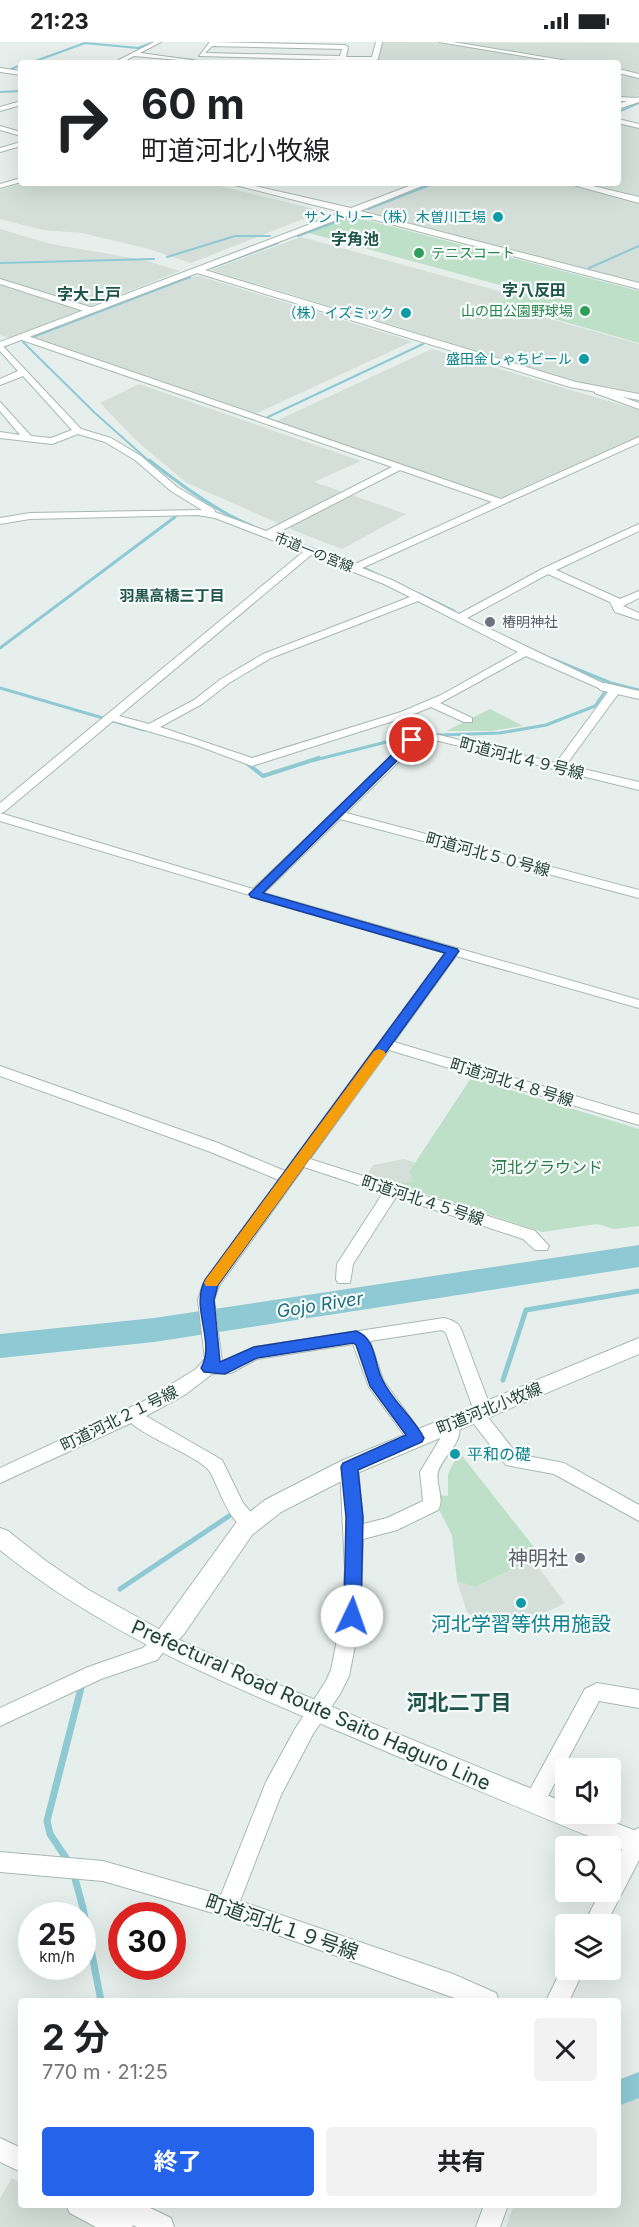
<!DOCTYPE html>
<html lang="ja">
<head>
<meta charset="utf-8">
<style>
  :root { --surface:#fff; --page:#f2f2f2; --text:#202124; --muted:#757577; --accent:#2563eb }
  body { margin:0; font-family:Inter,"Noto Sans JP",sans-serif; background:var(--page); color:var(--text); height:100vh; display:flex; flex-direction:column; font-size:22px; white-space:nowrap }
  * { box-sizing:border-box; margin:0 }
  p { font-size:20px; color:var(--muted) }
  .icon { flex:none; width:33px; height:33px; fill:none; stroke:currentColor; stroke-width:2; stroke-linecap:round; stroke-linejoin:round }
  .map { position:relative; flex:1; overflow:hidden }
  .sheet { position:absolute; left:18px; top:1956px; width:603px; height:210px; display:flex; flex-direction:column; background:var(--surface); border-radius:6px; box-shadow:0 6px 24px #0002 }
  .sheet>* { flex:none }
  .banner { position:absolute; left:18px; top:18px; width:603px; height:126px; border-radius:6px; box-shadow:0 6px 24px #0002; background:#fff; color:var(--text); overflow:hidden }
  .buttons { position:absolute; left:555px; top:1716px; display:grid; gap:12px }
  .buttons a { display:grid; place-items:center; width:66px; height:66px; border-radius:6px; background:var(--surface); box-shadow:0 6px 24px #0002; font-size:30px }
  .speed { position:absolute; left:18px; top:1860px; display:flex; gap:12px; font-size:30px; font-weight:700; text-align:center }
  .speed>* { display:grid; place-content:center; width:78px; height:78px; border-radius:50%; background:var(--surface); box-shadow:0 6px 24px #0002; line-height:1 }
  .speed small { font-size:15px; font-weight:400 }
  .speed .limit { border:9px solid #d22; background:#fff; color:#111 }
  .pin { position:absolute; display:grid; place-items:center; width:51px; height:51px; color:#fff; margin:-26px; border:3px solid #fff; border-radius:50%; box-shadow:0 2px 6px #0007 }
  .me { position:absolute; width:66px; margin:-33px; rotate:3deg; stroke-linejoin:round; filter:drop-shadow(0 0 4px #0008) }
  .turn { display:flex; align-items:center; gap:21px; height:126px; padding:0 24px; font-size:27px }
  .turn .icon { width:78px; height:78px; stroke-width:2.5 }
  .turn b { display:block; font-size:42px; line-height:51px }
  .round { display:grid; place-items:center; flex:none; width:63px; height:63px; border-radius:6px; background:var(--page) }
  .summary { display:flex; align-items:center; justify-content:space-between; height:102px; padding:0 24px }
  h1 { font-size:36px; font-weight:700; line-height:45px }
  .primary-button { display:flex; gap:12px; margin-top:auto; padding:12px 24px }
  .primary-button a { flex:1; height:69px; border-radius:6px; background:var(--accent); color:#fff; font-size:24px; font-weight:700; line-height:69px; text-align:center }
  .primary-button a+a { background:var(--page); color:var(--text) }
  .status { display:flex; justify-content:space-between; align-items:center; height:42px; padding:0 30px; background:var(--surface); direction:ltr }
  .status svg { height:16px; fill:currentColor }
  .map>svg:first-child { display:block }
  .built { fill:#d4dfda }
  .green { fill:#bfe0c8 }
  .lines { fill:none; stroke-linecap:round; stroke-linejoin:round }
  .stream-far4 { stroke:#8ec9d4; stroke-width:2 }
  .stream-far3 { stroke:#8ec9d4; stroke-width:3 }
  .stream-far2 { stroke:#8ec9d4; stroke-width:4 }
  .stream-far1 { stroke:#8ec9d4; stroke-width:5 }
  .stream { stroke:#8ec9d4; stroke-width:7 }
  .canal { fill:#8ec9d4; fill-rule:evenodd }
  .river { fill:#8ec9d4; fill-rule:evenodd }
  .minor-casing { stroke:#a8b8b2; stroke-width:2 }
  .tertiary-casing { stroke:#a8b8b2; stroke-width:2 }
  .secondary-casing { stroke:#a4bbb3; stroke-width:2 }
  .minor { fill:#fff; fill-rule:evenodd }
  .tertiary { fill:#fff; fill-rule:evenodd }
  .secondary { fill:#fff; fill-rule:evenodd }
  .route { fill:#2563eb; stroke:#184099; stroke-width:1.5 }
  .slow { fill:#f59e0b }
  .culture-dot { fill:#0f9aa8; stroke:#f7fbf9; stroke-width:2 }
  .leisure-dot { fill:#2e9e5b; stroke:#f7fbf9; stroke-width:2 }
  .worship-dot { fill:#6b7280; stroke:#f7fbf9; stroke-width:2 }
  .labels { text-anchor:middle; stroke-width:4.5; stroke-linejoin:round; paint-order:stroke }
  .far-culture-label { font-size:14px; fill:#0d838f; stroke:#f7fbf9; text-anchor:end }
  .far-leisure-label { font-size:14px; fill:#27864d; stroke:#f7fbf9; text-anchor:start }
  .far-street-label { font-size:14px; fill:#24423a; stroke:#f7fbf9 }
  .far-worship-label { font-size:14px; fill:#5b616d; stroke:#f7fbf9; text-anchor:start }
  .far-neighbourhood-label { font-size:15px; font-weight:bold; fill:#1f5548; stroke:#f7fbf9 }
  .far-quarter-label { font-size:16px; font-weight:bold; fill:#1f5548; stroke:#f7fbf9 }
  .street-label { font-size:16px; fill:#24423a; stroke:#f7fbf9 }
  .park-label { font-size:16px; fill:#2d7a4b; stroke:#f7fbf9 }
  .culture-label { font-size:16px; fill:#0d838f; stroke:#f7fbf9; text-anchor:start }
  .water-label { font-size:18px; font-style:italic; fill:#1c6f80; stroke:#f7fbf9 }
  .near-worship-label { font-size:20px; fill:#5b616d; stroke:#f7fbf9; text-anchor:end }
  .near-culture-label { font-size:20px; fill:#0d838f; stroke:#f7fbf9 }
  .near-street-label { font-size:20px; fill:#24423a; stroke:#f7fbf9 }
  .near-neighbourhood-label { font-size:21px; font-weight:bold; fill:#1f5548; stroke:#f7fbf9 }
</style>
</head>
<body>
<div class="status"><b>21:23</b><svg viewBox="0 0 49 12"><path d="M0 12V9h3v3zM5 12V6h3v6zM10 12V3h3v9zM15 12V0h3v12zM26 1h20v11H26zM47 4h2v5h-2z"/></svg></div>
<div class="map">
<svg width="639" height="2185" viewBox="0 0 639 2185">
  <rect width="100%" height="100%" fill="#e6efeb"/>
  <!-- built -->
  <path class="built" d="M380 0 639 1V33L618 28V21H584L459 2 574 21H367L377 18Z
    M618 29 639 34V53L632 56H618Z
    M618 79 639 84V244L352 169 425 141H618Z
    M22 141H208L323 169 191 221 149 207 82 191 43 188 0 177V148Z
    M0 187 51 202 144 218 180 229 10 296 0 293Z
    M301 195 514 253 496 262 639 302V351L582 341 211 228Z
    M199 234 411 299V300L255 372 34 295 192 235Z
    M432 307 639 368V394L503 455H496L276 379Z
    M139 342 361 419 314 440 406 472 342 507 303 492 187 441 139 401 100 361Z
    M404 1117 416 1121 409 1130 413 1139 402 1141 401 1144 367 1133 373 1123Z
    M533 1518 565 1561 503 1591 478 1578 467 1570 457 1539 475 1545Z
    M639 2047V2185H506L514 2163H618V2056Z
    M12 2136 21 2141V2163H64L106 2185H0V2156Z"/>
  <!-- green -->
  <path class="green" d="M347 175H355L639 249V301L498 261 522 249 305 190Z
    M490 667 523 684 491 689H446Z
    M471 1036 639 1087V1184L614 1187 597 1182 542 1190 401 1144 402 1141 413 1139 409 1130Z
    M459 1410 541 1514 475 1545 457 1539 452 1493 434 1458 435 1453 448 1454V1432Z"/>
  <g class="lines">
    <!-- stream-far4 -->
    <path class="stream-far4" d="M166 15 193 18
      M30 21 85 1 138 6 154 0
      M9 28 21 23
      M0 50 21 49
      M618 70 639 61
      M368 167 435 141
      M298 194 347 176
      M167 215 235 194H270
      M0 221 154 217
      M211 226 278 201
      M589 226 639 204
      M33 295 190 235
      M23 300 95 371 150 420
      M268 375 423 302"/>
    <!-- stream-far3 -->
    <path class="stream-far3" d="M149 418C174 438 200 457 229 473 267 493 310 505 350 520
      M364 526 376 532
      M419 552 454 569
      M0 606 175 475
      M552 617 611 641
      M0 646 144 688
      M315 718 410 694 500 691 546 683 595 664 611 641 639 648"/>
    <!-- stream-far2 -->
    <path class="stream-far2" d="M244 719 263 734 319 716"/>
    <!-- stream-far1 -->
    <path class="stream-far1" d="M503 1338 526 1268 639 1249
      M120 1547 232 1472"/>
    <!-- stream -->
    <path class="stream" d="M68 1819 50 1792 47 1779 81 1646
      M74 1833 83 1866 101 1959"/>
    <!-- canal -->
    <path class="canal" d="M639 2030V2056L618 2064V2038Z"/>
    <!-- river -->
    <path class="river" d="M639 1203V1225L154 1300 0 1316V1292L154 1276Z"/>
    <defs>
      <path id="minor" d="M154 0H161L140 11 213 21 134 14 121 21H113Z
        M210 0 345 3 348 5 346 15H372L376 0H382L378 17 375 19 199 14ZM212 4 342 7 340 14 205 11Z
        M439 0H453L580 21H566Z
        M0 26 21 29V33L0 30Z
        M618 27 639 32V36L618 31Z
        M618 55 637 56 639 59H618Z
        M21 59V63L0 69V65Z
        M21 100V104L0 110V106Z
        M21 136V140L0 146V142Z
        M0 237 93 266 94 268 87 270 0 242Z
        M19 293H25L501 457 639 395V401L362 526 392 538 459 572 544 526 639 482V489L556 528 620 557 639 549V556L623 564 639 571V578L615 570 610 560 548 532 467 576 611 645 605 648 601 647 526 614 440 661 472 676V680H464L431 665 409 674 252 724 196 703 113 679 4 770 0 771V761L303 510 215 476 197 473 30 477 0 482V476L30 471 202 468 171 449 135 418 105 400 78 392 52 402 0 396V390L20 393 0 369V360L31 394 51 396 72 388 23 334 0 343V337L18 329 0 309V301L81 387 111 396 141 414 177 445 214 467 215 470 266 489 392 425 19 297ZM400 428 492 460 353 523 275 492ZM311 513 384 542 410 555 263 612 221 637 194 658 149 682 119 674ZM418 559 518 610 441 653 401 670 252 716 160 685 202 662 229 641 271 616Z
        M595 347H601L639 361V367L595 351Z
        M615 645 621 648 566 723 639 740V748L439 699H420L346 771 639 848V856L340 777 264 851 639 958V966L456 914 394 1000 639 1073V1083L389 1008 310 1117 535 1189 549 1204 547 1208H535L523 1197 396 1155 353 1222 350 1241H338L336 1237 337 1222 383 1151 304 1125 219 1244 214 1258 222 1320 254 1305 444 1276C451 1278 458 1280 461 1287L492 1369 487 1374 517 1412 564 1421 639 1463V1479L554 1432 506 1423 466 1372 469 1367 473 1366 446 1291 442 1288 370 1299 383 1338 425 1396 422 1401 416 1403 410 1401 369 1345 353 1302 257 1317 231 1331 212 1332 186 1352 146 1374 222 1418 243 1461 260 1481 257 1486C232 1495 220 1446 210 1430 202 1416 147 1396 131 1381L0 1441V1426L144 1359 196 1327 205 1317 198 1258 203 1242 279 1138 208 1109 0 1034V1024L218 1101 285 1129 445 911 0 779V771L253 847 413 694 439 693 556 721 611 646Z
        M450 1375 456 1377C468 1399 444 1411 438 1430 435 1442 445 1456 438 1468L397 1488 363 1497 360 1578 349 1634 340 1652 313 1692 281 1753 240 1859 453 1932 496 1951 499 1959H463L227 1875 103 1839 0 1830V1810L103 1819 221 1853 266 1740 295 1687 326 1639 331 1628 341 1578 345 1527 340 1425 343 1420 349 1418 355 1420 358 1425 363 1482 387 1476 423 1459 420 1430 441 1395V1382L444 1377Z
        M161 1593 168 1595 171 1601 157 1618 101 1637 0 1684V1666L88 1625 143 1606 154 1595Z
        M597 1641 639 1648V1666L599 1659 541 1767 534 1769 527 1767 524 1760 527 1753 585 1647Z
        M639 1786V1818L606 1882H584L600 1850H610V1830L632 1789Z
        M565 1920 566 1928H584L569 1959H546Z
        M0 2096 21 2106V2130L0 2120Z
        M66 2163H103L108 2165 107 2163H144L171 2176 174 2185H137L132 2183 133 2185H96L70 2171Z
        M484 2163H508L500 2185H476Z"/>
      <path id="tertiary" d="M639 55V60L618 67V62Z
        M618 77 639 82V86L618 81Z
        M0 84 21 90V94L0 88Z
        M227 141H242L351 166 417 141H429L360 169 639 241V247L352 172 205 228 576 340 639 352V358L570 345 197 231 0 306V300L342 170Z
        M566 141H580L639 155V161Z
        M605 641 639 649V657L600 648 598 645 600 642Z
        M639 1296V1312L357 1431 281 1470 252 1493 184 1592 169 1608 161 1611 153 1608 149 1601 236 1481 265 1458 341 1419Z"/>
      <path id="secondary" d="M0 1486 8 1489 46 1519 87 1547 173 1595 262 1636 566 1761V1772H592L639 1790V1814C542 1776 446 1735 350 1694 227 1642 105 1593 0 1508Z"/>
    </defs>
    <!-- minor casing -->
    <use href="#minor" class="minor-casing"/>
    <!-- tertiary casing -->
    <use href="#tertiary" class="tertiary-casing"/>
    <!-- secondary casing -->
    <use href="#secondary" class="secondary-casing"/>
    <!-- minor -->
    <use href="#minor" class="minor"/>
    <!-- tertiary -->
    <use href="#tertiary" class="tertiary"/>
    <!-- secondary -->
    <use href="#secondary" class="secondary"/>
  </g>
  <!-- route -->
  <path class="route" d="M412 695 418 698 416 700 263 851 457 907 459 909 218 1243 214 1258 220 1320 254 1305 356 1289C376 1296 374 1321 382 1337 392 1359 413 1375 424 1396L422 1400 358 1428 363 1475 361 1574 359 1580 352 1582 346 1580 344 1574 346 1475 341 1425 343 1421 406 1393 370 1344 356 1303 353 1301 257 1316 225 1332 204 1330 201 1326C216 1300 190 1266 205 1238L445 911 251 855 249 852 409 696Z"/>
  <!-- slow -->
  <path class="slow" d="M379 1007 384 1009 386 1012 384 1015 217 1244H206L204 1241 206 1237 374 1009Z"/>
  <!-- markers -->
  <g class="culture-dot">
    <circle cx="498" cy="175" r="6"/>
    <circle cx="406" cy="271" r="6"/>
    <circle cx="584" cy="317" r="6"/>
    <circle cx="455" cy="1412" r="6"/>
    <circle cx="521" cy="1561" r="6"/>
  </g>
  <g class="leisure-dot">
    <circle cx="419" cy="211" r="6"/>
    <circle cx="585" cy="269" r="6"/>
  </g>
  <g class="worship-dot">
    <circle cx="490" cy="580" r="6"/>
    <circle cx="580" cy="1516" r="6"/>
  </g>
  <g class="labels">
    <!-- far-culture labels -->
    <g class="far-culture-label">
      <text x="486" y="180">サントリー（株）木曽川工場</text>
      <text x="394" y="276">（株）イズミック</text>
      <text x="572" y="322">盛田金しゃちビール</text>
    </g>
    <!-- far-leisure labels -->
    <g class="far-leisure-label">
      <text x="431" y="216">テニスコート</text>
      <text x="573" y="274" text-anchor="end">山の田公園野球場</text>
    </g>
    <!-- far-street labels -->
    <g class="far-street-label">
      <text transform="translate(314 510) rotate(22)" y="5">市道一の宮線</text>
    </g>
    <!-- far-worship labels -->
    <g class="far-worship-label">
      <text x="502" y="585">椿明神社</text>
    </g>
    <!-- far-neighbourhood labels -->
    <g class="far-neighbourhood-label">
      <text x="172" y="559">羽黒高橋三丁目</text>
    </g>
    <!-- far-quarter labels -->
    <g class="far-quarter-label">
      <text x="355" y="203">字角池</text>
      <text x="534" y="254">字八反田</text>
      <text x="89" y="258">字大上戸</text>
    </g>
    <!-- street labels -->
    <g class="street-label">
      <text transform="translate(522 716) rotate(14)" y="6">町道河北４９号線</text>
      <text transform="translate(488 812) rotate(15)" y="6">町道河北５０号線</text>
      <text transform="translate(512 1040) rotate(17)" y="6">町道河北４８号線</text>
      <text transform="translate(423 1158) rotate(18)" y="6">町道河北４５号線</text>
      <text transform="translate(489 1366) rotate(-22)" y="6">町道河北小牧線</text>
      <text transform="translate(119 1376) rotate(-26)" y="6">町道河北２１号線</text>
    </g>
    <!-- park labels -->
    <g class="park-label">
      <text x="547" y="1131">河北グラウンド</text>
    </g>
    <!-- culture labels -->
    <g class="culture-label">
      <text x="467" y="1418">平和の礎</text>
    </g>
    <!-- water labels -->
    <g class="water-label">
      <text transform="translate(320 1263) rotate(-9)" y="6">Gojo River</text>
    </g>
    <!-- near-worship labels -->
    <g class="near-worship-label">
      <text x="568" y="1523">神明社</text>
    </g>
    <!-- near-culture labels -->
    <g class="near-culture-label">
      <text x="521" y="1589">河北学習等供用施設</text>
    </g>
    <!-- near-street labels -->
    <g class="near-street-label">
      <text transform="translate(311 1663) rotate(24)" y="7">Prefectural Road Route Saito Haguro Line</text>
      <text transform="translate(282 1885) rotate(19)" y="7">町道河北１９号線</text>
    </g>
    <!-- near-neighbourhood labels -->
    <g class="near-neighbourhood-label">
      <text x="459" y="1668">河北二丁目</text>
    </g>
  </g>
</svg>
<div class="buttons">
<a><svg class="icon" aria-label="sound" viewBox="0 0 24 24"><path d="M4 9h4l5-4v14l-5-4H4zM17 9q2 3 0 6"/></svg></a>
<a><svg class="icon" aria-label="search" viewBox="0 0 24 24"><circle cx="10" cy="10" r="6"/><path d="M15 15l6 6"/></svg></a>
<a><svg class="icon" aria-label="layers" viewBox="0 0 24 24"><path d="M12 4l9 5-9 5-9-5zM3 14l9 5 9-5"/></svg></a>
</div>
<div class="speed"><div>25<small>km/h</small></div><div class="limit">30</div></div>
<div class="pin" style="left:412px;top:698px;background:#d93025"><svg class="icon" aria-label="arrive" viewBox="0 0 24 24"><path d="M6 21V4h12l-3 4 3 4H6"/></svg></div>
<svg class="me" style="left:352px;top:1574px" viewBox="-20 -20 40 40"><circle r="19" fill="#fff"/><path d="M0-13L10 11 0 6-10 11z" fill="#2563eb"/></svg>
<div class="banner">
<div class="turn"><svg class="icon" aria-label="right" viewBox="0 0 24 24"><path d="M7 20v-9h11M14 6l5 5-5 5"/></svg><div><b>60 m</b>町道河北小牧線</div></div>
</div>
<section class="sheet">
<div class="summary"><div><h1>2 分</h1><p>770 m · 21:25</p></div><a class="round"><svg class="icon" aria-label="close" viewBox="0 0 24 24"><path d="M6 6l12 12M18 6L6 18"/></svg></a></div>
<div class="primary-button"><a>終了</a><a>共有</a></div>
</section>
</div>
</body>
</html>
